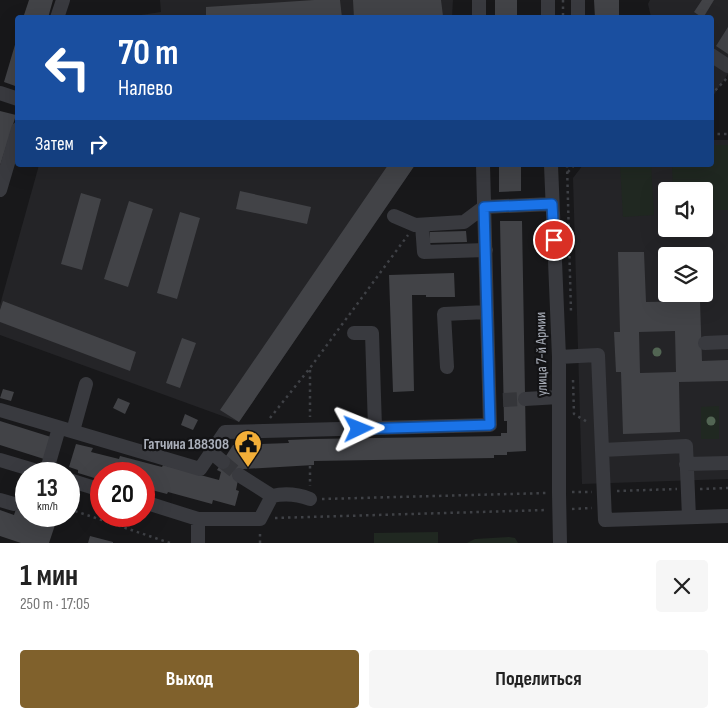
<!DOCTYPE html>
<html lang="ru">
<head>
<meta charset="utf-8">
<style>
  :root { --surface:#fff; --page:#f6f6f6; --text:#222; --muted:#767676; --accent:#80612c }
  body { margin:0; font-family:"Sofia Sans Condensed",sans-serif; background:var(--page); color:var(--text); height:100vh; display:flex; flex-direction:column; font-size:19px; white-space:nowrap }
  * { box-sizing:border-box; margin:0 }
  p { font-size:16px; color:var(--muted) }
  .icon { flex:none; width:28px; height:28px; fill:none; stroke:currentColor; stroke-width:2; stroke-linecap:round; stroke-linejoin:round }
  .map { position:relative; height:543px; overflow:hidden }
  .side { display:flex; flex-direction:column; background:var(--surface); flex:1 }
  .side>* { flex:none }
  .guide { position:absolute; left:15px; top:15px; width:699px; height:152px; border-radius:5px; box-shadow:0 5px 20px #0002; background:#1a4fa0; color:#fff; overflow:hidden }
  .fabs { position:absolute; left:658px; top:182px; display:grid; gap:10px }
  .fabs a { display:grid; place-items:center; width:55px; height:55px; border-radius:5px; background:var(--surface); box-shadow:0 5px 20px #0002; font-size:25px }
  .speed { position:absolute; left:15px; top:462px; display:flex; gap:10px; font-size:25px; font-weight:700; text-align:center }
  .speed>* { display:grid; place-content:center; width:65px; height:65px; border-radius:50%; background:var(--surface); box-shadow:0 5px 20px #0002; line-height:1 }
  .speed small { font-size:12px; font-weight:400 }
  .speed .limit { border:8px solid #d22; background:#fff; color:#111 }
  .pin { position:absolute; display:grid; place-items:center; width:42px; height:42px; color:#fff; margin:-21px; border:2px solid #fff; border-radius:50%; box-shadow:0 1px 5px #0007 }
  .me { position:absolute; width:55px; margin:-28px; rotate:88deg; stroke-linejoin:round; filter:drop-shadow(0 0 4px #0008) }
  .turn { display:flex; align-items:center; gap:18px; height:105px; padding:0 20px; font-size:22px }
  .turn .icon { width:65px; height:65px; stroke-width:2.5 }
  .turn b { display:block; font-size:35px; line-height:42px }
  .then { display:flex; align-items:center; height:48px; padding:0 20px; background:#0003; gap:10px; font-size:19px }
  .round { display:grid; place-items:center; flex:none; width:52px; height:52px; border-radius:5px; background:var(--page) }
  .summary { display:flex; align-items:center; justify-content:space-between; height:85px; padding:0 20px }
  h1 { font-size:30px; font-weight:700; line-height:38px }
  .action { display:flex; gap:10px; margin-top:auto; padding:10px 20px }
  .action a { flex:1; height:58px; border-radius:5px; background:var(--accent); color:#fff; font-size:20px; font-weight:700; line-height:58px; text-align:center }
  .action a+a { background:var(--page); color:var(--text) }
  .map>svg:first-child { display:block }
  .built { fill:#242427; fill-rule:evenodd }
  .green { fill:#202821 }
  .building { fill:#424347; fill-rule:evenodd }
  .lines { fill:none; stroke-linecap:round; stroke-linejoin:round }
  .minor-tunnel { stroke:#35363a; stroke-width:14; stroke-dasharray:14 7; stroke-linecap:butt }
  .path { stroke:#3f4146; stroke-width:2.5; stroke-dasharray:2.5 4; stroke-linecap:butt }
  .minor { stroke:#393a3f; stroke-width:14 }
  .tree { fill:#526553 }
  .route-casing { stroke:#114b97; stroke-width:12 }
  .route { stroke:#1a73e8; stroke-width:9 }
  .labels { text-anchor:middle; stroke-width:4.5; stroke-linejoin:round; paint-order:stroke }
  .street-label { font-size:15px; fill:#aaafba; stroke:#131315 }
  .poi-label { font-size:15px; font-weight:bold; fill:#aaafba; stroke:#131315; text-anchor:end }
</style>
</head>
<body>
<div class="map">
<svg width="728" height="543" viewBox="0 0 728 543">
  <rect width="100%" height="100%" fill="#18181a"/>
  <!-- built -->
  <path class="built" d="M160 0H453L452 17 121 18 161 12Z
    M650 0H728V74L711 99V18L651 17 648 4Z
    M711 140H728V479L582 484 573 178 583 165H711ZM666 191H704V229H666ZM666 256H704V294H666Z
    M39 165H415L239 422 0 335V305Z"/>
  <!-- green -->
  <path class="green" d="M711 145H728V210H704V191H673L672 165H711Z
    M620 165H651L654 215 623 217Z
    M719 406V439H701V407Z
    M438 532V543H374V533Z
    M509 537 515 538 518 543H467L475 539Z"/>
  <!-- building -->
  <path class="building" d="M29 0H53L48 18H23Z
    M314 0H340L342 18H206V7Z
    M353 0H441L443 16 354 18Z
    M495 0H517V18H495Z
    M594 0H619V18H595Z
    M702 0H714L703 18 694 12Z
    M728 27V54L716 46Z
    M17 38H18V87L4 82Z
    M0 111 16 115 0 166Z
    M388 165H415L239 422 220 410Z
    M499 165H521V191L499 192Z
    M240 191 311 207 307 224 236 209Z
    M81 193 101 199 82 270 61 264Z
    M129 201 153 209 128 287 104 279Z
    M180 212 200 218 177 299 157 293Z
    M500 221H522L526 451 507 452V455H494V458L314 461V465L243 469 236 479 238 480 236 490 239 491 235 506 213 500 212 504 168 492 167 494 144 488V474H101V480L78 473V470L69 467 76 444 93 448 91 452 119 459 120 456 162 467 163 465 219 480 221 472 217 470 233 445 289 443 288 440 313 439 501 436V433H507V421H504Z
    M466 231 467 242 430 243V232Z
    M618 252H644L646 302 700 301 702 361 728 360V381L679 382 680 432 623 434 621 372H616L614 332H620ZM675 331 676 372 640 373 639 332Z
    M454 273 455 297H426V295H412L414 391 393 392 389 275Z
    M3 301 136 352 130 371 0 322V310Z
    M182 338 196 343 180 388 166 383Z
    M3 389 14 392 11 401 0 398Z
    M118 398 130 403 125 414 113 408Z
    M185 414 198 420 193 430 181 425Z
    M0 421 51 437 44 459 0 445Z
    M16 509 26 512V516H39L56 522 49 543H21L0 536V510L14 515Z
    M90 536 113 542V543H88Z"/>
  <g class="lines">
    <!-- minor-tunnel -->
    <path class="minor-tunnel" d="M503 400 525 399
      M223 462 239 475"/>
    <!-- path -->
    <path class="path" d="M563 0V18
      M711 95 727 78
      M711 134H728
      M567 165 571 312
      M568 172 574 165
      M310 370V417
      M573 380 574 414 589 423
      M270 418 310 368 408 235
      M310 466V486
      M700 489 728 488
      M617 491 677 489
      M572 492H592
      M322 499 547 493
      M69 509 170 543
      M572 509 592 508
      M275 518 547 510
      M260 543V532"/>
    <!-- minor -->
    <path class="minor" d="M479 0V18
      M548 0V18
      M578 0V18
      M57 18 63 0
      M711 55 728 66
      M0 93 18 99
      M551 165 559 357V493L560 543
      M0 190 18 129
      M394 216 415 225 464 222 484 207 552 204
      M422 225 424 252 486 250
      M354 333H372L375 428
      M705 343 728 342
      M559 357 598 355 602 450 686 446 689 517
      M447 367 444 314 487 312
      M525 399 559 397
      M0 410 200 469 225 432 490 425 483 165
      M73 431 86 384
      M602 450 605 520 728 516
      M211 452 223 462
      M0 460 47 474
      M686 464 728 463
      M46 473 59 428
      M69 480 101 490
      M272 496C285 493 297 494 310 499
      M0 500 14 504
      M144 502 198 519H260L272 496 239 475
      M198 519V543"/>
  </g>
  <!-- trees -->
  <g class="tree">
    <circle cx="657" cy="352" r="4.5"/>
    <circle cx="711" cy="421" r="4.5"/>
  </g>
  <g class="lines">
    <defs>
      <path id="route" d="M359 429 490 425 484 207 552 204 554 240"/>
    </defs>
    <!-- route casing -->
    <use href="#route" class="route-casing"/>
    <!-- route -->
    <use href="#route" class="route"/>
  </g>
  <!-- icons -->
  <defs>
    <symbol id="civic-pin" viewBox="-11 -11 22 30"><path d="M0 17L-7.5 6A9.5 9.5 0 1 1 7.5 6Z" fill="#f2ae38" stroke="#131315"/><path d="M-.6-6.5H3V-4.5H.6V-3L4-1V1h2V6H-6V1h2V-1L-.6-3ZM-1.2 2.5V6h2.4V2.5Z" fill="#111"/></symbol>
  </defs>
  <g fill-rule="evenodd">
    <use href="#civic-pin" x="232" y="428" width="32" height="43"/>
  </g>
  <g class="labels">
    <!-- street labels -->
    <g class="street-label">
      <text transform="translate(541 354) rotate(-91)" y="5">улица 7-й Армии</text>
    </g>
    <!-- poi labels -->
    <g class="poi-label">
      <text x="229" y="449">Гатчина 188308</text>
    </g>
  </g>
</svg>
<div class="fabs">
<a><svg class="icon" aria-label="sound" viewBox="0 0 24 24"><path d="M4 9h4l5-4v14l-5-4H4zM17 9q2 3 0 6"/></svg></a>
<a><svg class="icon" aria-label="layers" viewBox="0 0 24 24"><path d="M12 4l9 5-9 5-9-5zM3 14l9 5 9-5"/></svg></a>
</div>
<div class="speed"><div>13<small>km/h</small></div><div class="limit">20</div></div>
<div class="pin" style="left:554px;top:240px;background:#d93025"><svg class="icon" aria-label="arrive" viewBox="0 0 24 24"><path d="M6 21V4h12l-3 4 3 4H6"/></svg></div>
<svg class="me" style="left:359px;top:429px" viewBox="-20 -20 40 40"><path d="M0-17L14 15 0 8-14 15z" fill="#1a73e8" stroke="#fff" stroke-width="4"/></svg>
<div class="guide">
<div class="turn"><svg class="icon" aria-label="left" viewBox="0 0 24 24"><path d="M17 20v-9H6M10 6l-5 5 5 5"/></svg><div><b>70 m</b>Налево</div></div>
<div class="then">Затем<svg class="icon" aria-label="right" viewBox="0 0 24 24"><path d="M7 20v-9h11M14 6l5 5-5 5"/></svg></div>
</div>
</div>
<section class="side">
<div class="summary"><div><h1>1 мин</h1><p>250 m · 17:05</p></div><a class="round"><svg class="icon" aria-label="close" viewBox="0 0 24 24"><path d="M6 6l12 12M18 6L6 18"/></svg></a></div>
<div class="action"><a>Выход</a><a>Поделиться</a></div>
</section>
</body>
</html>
